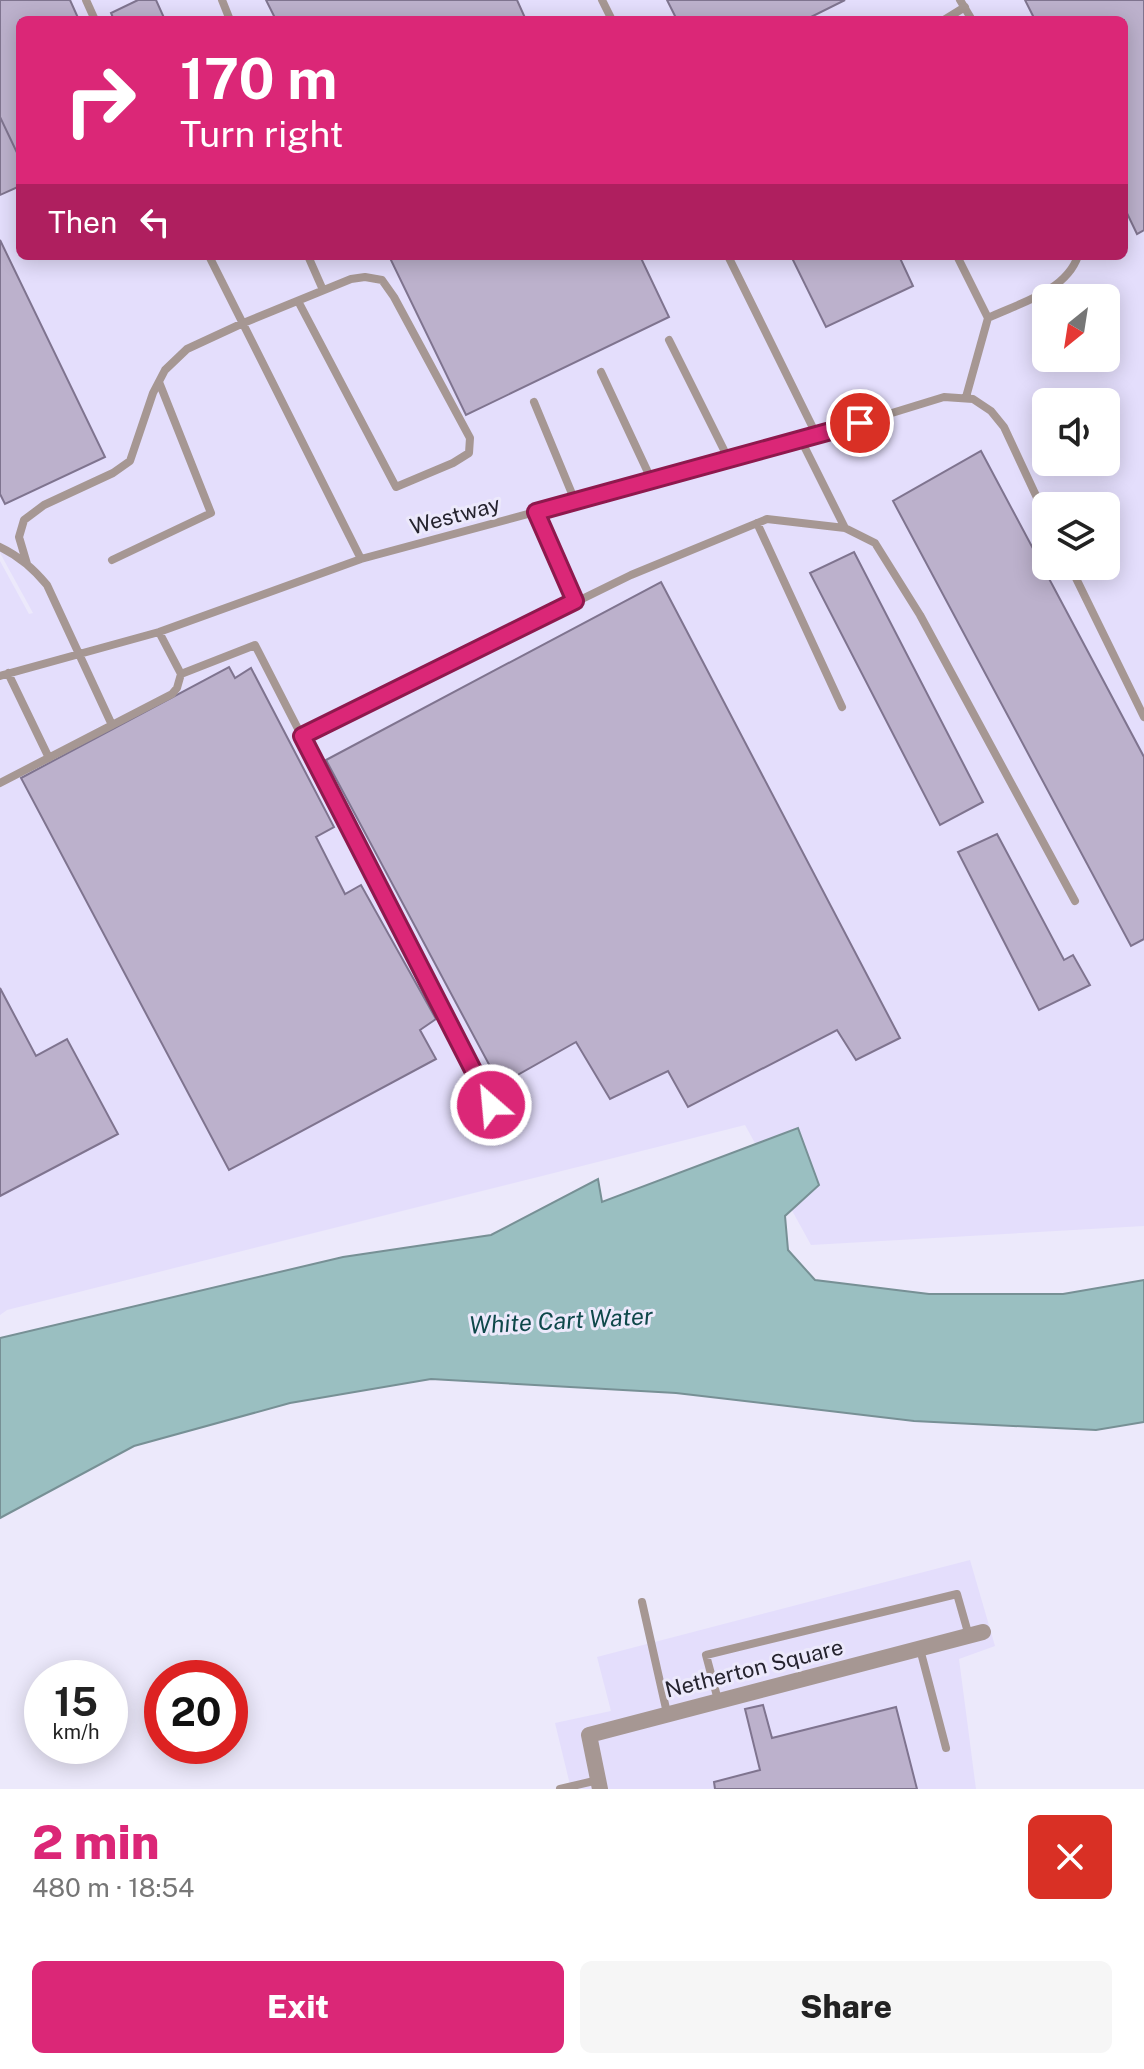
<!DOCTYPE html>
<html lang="en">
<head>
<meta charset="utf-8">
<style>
  :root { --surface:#fff; --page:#f6f6f6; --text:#222; --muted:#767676; --accent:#db2777 }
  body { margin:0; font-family:"Public Sans",sans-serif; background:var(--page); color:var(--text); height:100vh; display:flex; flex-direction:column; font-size:30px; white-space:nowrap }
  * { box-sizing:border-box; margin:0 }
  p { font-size:26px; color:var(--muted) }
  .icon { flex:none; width:44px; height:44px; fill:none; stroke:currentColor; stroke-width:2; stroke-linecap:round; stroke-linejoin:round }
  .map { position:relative; height:1789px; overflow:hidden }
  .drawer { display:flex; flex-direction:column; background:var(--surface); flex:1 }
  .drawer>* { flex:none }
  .banner { position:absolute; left:16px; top:16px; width:1112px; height:244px; border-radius:12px; box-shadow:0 4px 20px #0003; background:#db2777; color:#fff; overflow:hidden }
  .needle { width:52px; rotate:210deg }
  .buttons { position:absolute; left:1032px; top:284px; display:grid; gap:16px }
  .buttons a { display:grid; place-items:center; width:88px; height:88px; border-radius:12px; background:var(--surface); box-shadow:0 4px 20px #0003; font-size:40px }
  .speed { position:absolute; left:24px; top:1660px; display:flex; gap:16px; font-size:40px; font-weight:700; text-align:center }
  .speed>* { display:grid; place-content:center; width:104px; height:104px; border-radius:50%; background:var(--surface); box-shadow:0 4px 20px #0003; line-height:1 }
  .speed small { font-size:20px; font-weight:400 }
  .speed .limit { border:12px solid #d22; background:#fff; color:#111 }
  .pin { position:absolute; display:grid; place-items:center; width:68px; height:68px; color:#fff; margin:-34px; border:4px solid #fff; border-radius:50%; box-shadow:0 2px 8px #0007 }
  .me { position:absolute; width:88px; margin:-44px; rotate:333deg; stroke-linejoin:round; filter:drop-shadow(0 0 6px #0008) }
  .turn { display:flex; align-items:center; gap:28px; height:168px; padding:0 32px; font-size:36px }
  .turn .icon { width:104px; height:104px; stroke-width:2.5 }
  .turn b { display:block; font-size:56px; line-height:68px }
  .then { display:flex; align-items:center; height:76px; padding:0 32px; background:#0003; gap:16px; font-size:30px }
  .round { display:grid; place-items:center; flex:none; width:84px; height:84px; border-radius:12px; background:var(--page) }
  .head { display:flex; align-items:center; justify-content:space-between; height:136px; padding:0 32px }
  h1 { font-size:48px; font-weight:800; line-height:60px; color:var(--accent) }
  .primary-button { display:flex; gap:16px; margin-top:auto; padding:16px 32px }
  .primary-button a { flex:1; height:92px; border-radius:12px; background:var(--accent); color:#fff; font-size:32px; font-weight:800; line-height:92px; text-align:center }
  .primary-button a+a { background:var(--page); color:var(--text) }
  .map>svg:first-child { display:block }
  .built { fill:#e4defc; fill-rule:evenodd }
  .water { fill:#9abfc1; stroke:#779095; stroke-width:2 }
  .building { fill:#bcb1cc; stroke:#7f748f; stroke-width:2 }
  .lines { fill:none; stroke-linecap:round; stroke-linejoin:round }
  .lane { stroke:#a69793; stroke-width:8 }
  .street { stroke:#a69793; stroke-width:16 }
  .route-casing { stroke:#8e194d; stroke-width:20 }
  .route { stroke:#db2777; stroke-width:14 }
  .labels { text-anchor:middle; stroke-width:6; stroke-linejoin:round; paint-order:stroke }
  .street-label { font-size:22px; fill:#26242f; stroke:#ece9fb }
  .water-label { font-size:24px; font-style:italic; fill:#0e484a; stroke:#ece9fb }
</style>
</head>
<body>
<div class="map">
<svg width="1144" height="1789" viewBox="0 0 1144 1789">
  <rect width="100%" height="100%" fill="#ece9fb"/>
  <!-- built -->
  <path class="built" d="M0 0H1144V1226L811 1245 745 1125 7 1310 0 1315V561L29 614 33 613 0 553ZM20 20H1124V256H20ZM1046 298H1106V358H1046ZM1046 402H1106V462H1046ZM1046 506H1106V566H1046Z
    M970 1560 995 1646 959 1659 976 1789H571L555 1723 611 1711 597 1657Z"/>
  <!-- water -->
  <path class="water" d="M798 1128 819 1185 785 1216 788 1250 815 1280 929 1294H1063L1144 1280V1422L1096 1430 914 1421 676 1393 431 1379 290 1403 134 1446 0 1518V1338L343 1257 491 1235 598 1179 602 1202Z"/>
  <!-- building -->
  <path class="building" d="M0 0H70L79 20H20V159L0 117Z
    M138 0H156L165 20H114L111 13Z
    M266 0H517L526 20H276Z
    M667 0H845L805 20H677Z
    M1025 0H1144V230L1137 234 1124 207V20H1035Z
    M0 117 20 159V186L0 195Z
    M0 240 105 457 5 504 0 494Z
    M389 256H640L669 317 466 415Z
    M791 256H899L913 286 826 327Z
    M981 451 1144 757V939L1131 946 893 501Z
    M854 552 983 802 940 825 810 573Z
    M661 582 900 1038 856 1060 837 1030 688 1107 668 1071 610 1099 576 1042 500 1085 326 760Z
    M229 667 235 678 251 668 334 827 316 837 345 894 361 885 436 1019 420 1030 436 1059 229 1170 21 778Z
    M997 834 1064 960 1073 955 1090 985 1039 1010 958 852Z
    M0 988 36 1056 67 1039 118 1134 0 1196Z
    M763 1705 772 1738 896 1707 917 1789H715L714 1782 760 1770 745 1709Z"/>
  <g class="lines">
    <!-- lane -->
    <path class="lane" d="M86 0 95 20
      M222 0 230 20
      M602 0 612 20
      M960 0 972 20
      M944 20 965 7
      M209 256 361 559
      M308 256 323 290
      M728 256 817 436
      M958 258 988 318
      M669 340 729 460
      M601 372 652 481
      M966 397 988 318C1020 303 1066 291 1078 256
      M534 402 575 501
      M801 440 845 528
      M536 512 575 601
      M757 523 842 707
      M0 547C19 556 34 569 47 585L112 725
      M112 560 211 513 159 382
      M27 564 19 537 24 520 44 505 113 473 130 461 153 393 165 370 187 349 241 324 351 279 365 277 382 280 394 297 470 438 469 453 453 463 396 487 298 301
      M1070 566 1144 717
      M159 632 181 674 255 645 491 1105
      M8 673 49 758
      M0 676 159 632 361 559 817 436 944 397 973 399 991 411 1004 427 1046 517
      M302 736 631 575 767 519 845 528 875 543 920 615 1075 901
      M0 783 172 694 177 688 181 674
      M642 1602 667 1713
      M920 1649 946 1748
      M718 1700 706 1655 957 1594 969 1636
      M560 1789 598 1780"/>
    <!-- street -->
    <path class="street" d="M600 1789 589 1735 983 1632"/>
  </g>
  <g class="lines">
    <defs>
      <path id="route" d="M491 1105 302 736 575 601 536 512 860 423"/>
    </defs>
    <!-- route casing -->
    <use href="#route" class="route-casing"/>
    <!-- route -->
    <use href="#route" class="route"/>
  </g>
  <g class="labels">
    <!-- street labels -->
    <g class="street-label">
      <text transform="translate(455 515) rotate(-15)" y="8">Westway</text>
      <text transform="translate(754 1668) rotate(-14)" y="8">Netherton Square</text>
    </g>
    <!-- water labels -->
    <g class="water-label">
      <text transform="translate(561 1321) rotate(-3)" y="8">White Cart Water</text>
    </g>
  </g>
</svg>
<div class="buttons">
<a><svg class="needle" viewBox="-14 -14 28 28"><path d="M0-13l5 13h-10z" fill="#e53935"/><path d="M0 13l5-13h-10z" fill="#767676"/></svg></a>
<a><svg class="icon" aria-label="sound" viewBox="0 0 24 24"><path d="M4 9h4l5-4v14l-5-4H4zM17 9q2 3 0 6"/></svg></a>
<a><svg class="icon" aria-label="layers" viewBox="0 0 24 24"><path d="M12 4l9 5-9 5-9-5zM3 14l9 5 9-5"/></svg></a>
</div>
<div class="speed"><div>15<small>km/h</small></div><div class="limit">20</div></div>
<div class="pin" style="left:860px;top:423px;background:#d93025"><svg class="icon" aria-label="arrive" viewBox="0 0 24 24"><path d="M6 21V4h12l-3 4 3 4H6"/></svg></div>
<svg class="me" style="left:491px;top:1105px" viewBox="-20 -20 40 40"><circle r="17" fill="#db2777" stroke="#fff" stroke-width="3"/><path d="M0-11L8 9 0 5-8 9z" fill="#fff"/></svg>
<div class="banner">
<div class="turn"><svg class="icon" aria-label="right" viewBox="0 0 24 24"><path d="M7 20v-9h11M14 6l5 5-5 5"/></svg><div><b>170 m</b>Turn right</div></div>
<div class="then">Then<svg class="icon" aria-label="left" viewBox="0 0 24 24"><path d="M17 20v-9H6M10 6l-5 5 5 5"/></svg></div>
</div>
</div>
<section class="drawer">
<div class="head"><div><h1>2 min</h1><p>480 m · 18:54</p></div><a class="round" style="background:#d93025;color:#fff"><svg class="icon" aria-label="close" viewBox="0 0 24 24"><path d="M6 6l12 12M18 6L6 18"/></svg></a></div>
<div class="primary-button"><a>Exit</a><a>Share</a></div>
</section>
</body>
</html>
